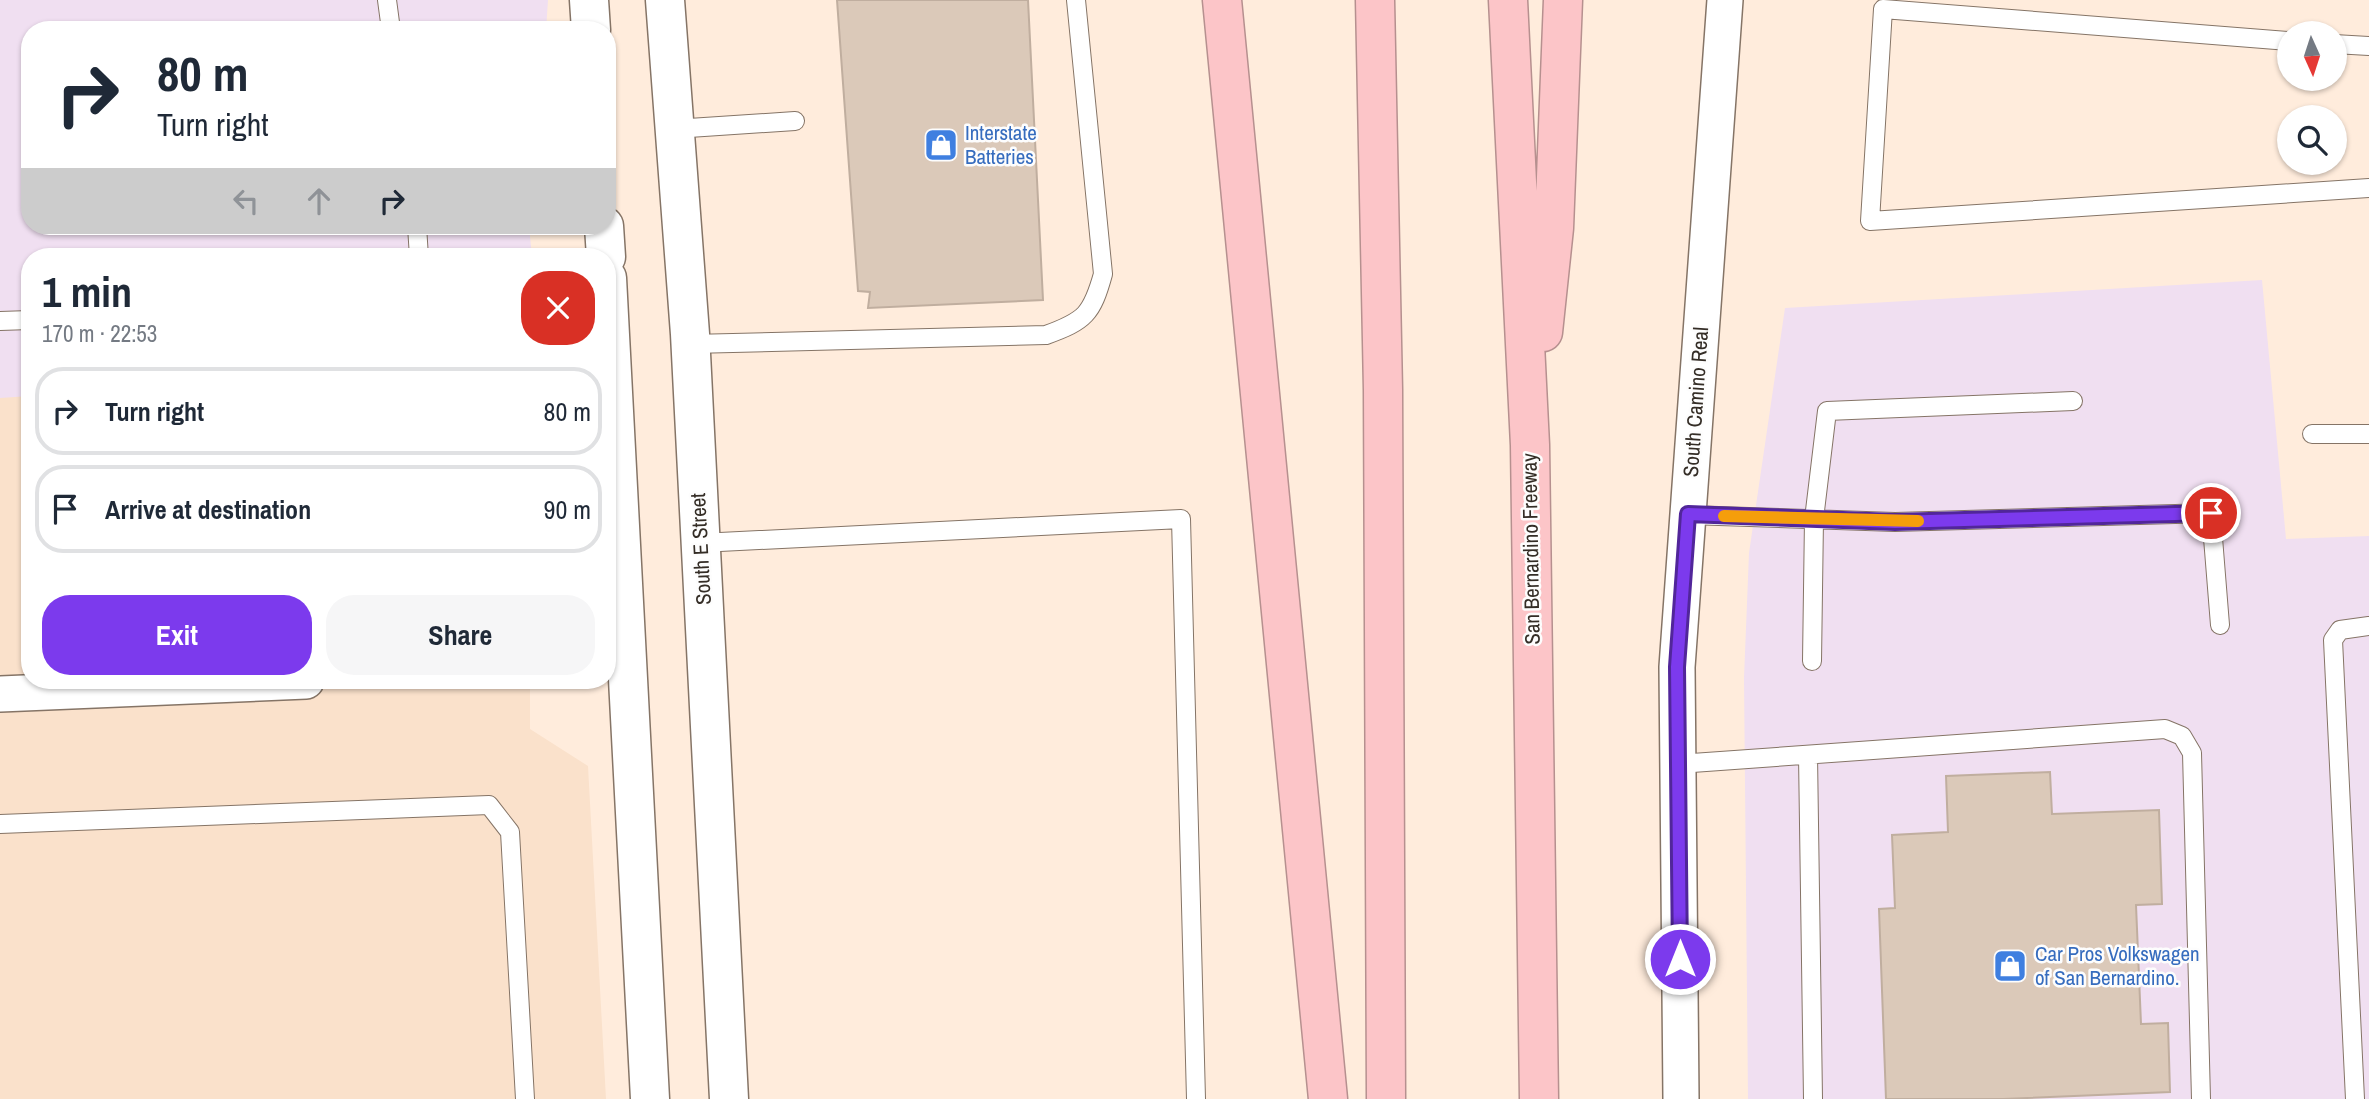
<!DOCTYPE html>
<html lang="en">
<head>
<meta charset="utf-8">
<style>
  :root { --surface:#fff; --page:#f6f6f7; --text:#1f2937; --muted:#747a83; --line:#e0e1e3; --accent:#7c3aed }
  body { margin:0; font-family:"Archivo Narrow",sans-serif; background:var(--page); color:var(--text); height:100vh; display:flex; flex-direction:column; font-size:26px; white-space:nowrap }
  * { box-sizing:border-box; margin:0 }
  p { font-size:23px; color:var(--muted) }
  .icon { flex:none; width:38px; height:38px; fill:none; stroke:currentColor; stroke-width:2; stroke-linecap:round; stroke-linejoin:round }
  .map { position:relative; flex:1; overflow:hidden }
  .panel { position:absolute; left:21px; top:248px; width:595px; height:441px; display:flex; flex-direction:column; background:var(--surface); border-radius:28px; box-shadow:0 2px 5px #0004 }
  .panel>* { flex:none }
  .hud { position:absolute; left:21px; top:21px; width:595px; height:214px; border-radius:28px; box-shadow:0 2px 5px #0004; background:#fff; color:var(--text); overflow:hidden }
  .needle { width:46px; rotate:177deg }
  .controls { position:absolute; left:2277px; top:21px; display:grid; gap:14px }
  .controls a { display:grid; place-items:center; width:70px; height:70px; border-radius:50%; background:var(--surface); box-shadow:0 2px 5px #0004; font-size:35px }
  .pin { position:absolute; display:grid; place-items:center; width:60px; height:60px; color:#fff; margin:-30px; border:4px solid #fff; border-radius:50%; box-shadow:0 2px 7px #0007 }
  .me { position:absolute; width:77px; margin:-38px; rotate:0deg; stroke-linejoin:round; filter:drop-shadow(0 0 5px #0008) }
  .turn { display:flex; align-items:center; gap:24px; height:147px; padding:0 21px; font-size:32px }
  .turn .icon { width:91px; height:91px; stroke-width:2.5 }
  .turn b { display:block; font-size:49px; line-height:60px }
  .lanes { display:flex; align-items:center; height:66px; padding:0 21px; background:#0003; justify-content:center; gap:35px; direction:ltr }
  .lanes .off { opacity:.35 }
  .round { display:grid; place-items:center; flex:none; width:74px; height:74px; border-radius:28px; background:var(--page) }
  .head { display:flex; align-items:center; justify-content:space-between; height:119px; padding:0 21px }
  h1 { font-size:42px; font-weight:800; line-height:52px }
  .cta { display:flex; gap:14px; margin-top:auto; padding:14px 21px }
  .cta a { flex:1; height:80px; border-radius:28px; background:var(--accent); color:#fff; font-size:28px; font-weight:800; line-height:80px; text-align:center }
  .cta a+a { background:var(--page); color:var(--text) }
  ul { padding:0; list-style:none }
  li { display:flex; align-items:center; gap:21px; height:88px; margin:0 14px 10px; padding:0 7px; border:4px solid var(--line); border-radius:28px }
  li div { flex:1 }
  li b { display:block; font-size:26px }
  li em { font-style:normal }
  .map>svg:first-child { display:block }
  .commercial { fill:#f0dff1 }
  .built { fill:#fae1cb }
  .building { fill:#dbc9b9; stroke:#c0ae9f; stroke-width:2 }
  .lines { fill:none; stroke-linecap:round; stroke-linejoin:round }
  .lane-casing { stroke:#857466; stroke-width:20 }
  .street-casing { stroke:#857466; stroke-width:38 }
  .secondary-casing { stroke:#857466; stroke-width:41 }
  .highway-casing { stroke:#b6908f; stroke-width:41 }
  .lane { stroke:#fff; stroke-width:18 }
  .street { stroke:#fff; stroke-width:35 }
  .secondary { stroke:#fff; stroke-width:38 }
  .highway { stroke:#fcc5c8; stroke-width:38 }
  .route-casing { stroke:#51269a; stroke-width:18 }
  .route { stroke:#7c3aed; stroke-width:12 }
  .slow { stroke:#f59e0b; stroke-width:12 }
  .labels { text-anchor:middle; stroke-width:5; stroke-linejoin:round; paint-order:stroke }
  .shop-label { font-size:21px; fill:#366cbe; stroke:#fdfdfd; text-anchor:start }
  .street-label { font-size:21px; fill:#342d26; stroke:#fdfdfd }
</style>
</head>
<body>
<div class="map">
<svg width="2369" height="1099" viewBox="0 0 2369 1099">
  <rect width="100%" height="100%" fill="#ffecdc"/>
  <!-- commercial -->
  <path class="commercial" d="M0 0H548L546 30H30V226H529L532 257H30V398L0 399Z
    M2262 280 2286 539 2369 536V1099H1748L1744 678 1749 553 1785 308Z"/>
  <!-- built -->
  <path class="built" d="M30 396V681H530V729L588 766 606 1099H0V398Z"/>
  <!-- building -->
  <path class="building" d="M837 0H1028L1043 300 868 308 870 292 858 291Z
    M2050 772 2052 814 2159 810 2162 904 2136 905 2141 1024 2168 1023 2170 1092 2003 1099H1886L1879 909 1895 908 1892 835 1948 832 1946 776Z"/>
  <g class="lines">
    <defs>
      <path id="lane" d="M387 0 391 30
        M2289 41 1883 9 1870 221 2369 188
        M2334 44 2369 46
        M674 129 795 121
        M417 226 419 257
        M0 321 30 320
        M691 344 1046 335C1085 321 1092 314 1103 274L1076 0
        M2312 434H2369
        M1688 515 1895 522 2211 513 2220 625
        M700 543 1181 519 1196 1099
        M1812 661 1814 519 1827 411 2073 401
        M1808 755 1813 1099
        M1678 764 2165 729 2182 736 2192 753 2201 1099
        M0 824 489 805 510 832 525 1099
        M2355 1099 2333 640 2340 630 2369 626"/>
      <path id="street" d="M0 694 306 681
        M1681 1099 1677 667 1725 0"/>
      <path id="secondary" d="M589 0 591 30
        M665 0 690 334 729 1099
        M604 226 606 257
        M607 278 650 1099"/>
      <path id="highway" d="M1222 0 1328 1099
        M1375 0 1383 390 1386 1099
        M1508 0 1530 445 1539 1099
        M1543 332 1554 228 1563 0"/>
    </defs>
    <!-- lane casing -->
    <use href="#lane" class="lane-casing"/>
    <!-- street casing -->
    <use href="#street" class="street-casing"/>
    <!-- secondary casing -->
    <use href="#secondary" class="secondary-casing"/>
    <!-- highway casing -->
    <use href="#highway" class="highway-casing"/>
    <!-- lane -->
    <use href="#lane" class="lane"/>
    <!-- street -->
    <use href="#street" class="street"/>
    <!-- secondary -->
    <use href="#secondary" class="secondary"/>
    <!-- highway -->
    <use href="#highway" class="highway"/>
  </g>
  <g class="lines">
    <defs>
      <path id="route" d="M1680 959 1677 667 1688 514 1895 522 2211 513"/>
    </defs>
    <!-- route casing -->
    <use href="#route" class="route-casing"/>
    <!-- route -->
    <use href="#route" class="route"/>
    <!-- slow -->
    <path class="slow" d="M1724 516 1918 521"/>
  </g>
  <!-- icons -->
  <defs>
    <symbol id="shop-square" viewBox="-11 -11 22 22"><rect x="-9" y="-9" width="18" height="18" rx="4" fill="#3f7fe0" stroke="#fdfdfd"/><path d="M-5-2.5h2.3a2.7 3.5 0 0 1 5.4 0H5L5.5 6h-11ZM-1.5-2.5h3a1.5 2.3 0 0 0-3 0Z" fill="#fff"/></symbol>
  </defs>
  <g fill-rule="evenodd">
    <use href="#shop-square" x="922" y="126" width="38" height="38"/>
    <use href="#shop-square" x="1991" y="947" width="38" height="38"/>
  </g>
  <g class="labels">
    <!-- shop labels -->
    <g class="shop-label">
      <text x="965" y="140">Interstate<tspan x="965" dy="24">Batteries</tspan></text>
      <text x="2035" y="961">Car Pros Volkswagen<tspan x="2035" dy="24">of San Bernardino.</tspan></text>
    </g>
    <!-- street labels -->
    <g class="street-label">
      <text transform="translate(1696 402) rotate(-86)" y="7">South Camino Real</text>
      <text transform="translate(701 549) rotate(-93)" y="7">South E Street</text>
      <text transform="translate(1531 549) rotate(-91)" y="7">San Bernardino Freeway</text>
    </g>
  </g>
</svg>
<div class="controls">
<a><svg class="needle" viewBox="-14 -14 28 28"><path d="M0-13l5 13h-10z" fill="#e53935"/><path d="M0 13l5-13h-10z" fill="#747a83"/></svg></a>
<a><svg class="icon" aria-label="search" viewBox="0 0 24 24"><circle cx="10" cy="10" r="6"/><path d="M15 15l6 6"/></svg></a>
</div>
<div class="pin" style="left:2211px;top:513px;background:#d93025"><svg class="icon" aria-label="arrive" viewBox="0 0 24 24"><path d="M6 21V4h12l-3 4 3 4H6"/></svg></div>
<svg class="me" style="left:1680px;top:959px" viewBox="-20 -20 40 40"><circle r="17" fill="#7c3aed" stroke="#fff" stroke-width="3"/><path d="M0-11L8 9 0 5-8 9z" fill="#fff"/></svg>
<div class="hud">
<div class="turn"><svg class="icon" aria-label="right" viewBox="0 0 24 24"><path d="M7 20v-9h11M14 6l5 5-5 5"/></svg><div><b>80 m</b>Turn right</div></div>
<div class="lanes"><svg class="icon off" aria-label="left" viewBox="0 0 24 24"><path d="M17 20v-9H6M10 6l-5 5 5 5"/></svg><svg class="icon off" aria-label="ahead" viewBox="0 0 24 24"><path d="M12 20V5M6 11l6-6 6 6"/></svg><svg class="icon" aria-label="right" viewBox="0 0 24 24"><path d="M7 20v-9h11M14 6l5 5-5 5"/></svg></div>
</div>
<section class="panel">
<div class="head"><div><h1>1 min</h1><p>170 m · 22:53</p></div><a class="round" style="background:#d93025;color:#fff"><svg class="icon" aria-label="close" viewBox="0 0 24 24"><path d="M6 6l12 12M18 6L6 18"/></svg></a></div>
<ul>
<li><svg class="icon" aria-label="right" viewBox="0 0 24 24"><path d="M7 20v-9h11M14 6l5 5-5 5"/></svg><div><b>Turn right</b></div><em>80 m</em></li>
<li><svg class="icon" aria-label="arrive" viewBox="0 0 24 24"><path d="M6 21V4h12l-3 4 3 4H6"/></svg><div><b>Arrive at destination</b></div><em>90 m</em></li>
</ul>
<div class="cta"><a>Exit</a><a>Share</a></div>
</section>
</div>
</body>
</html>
